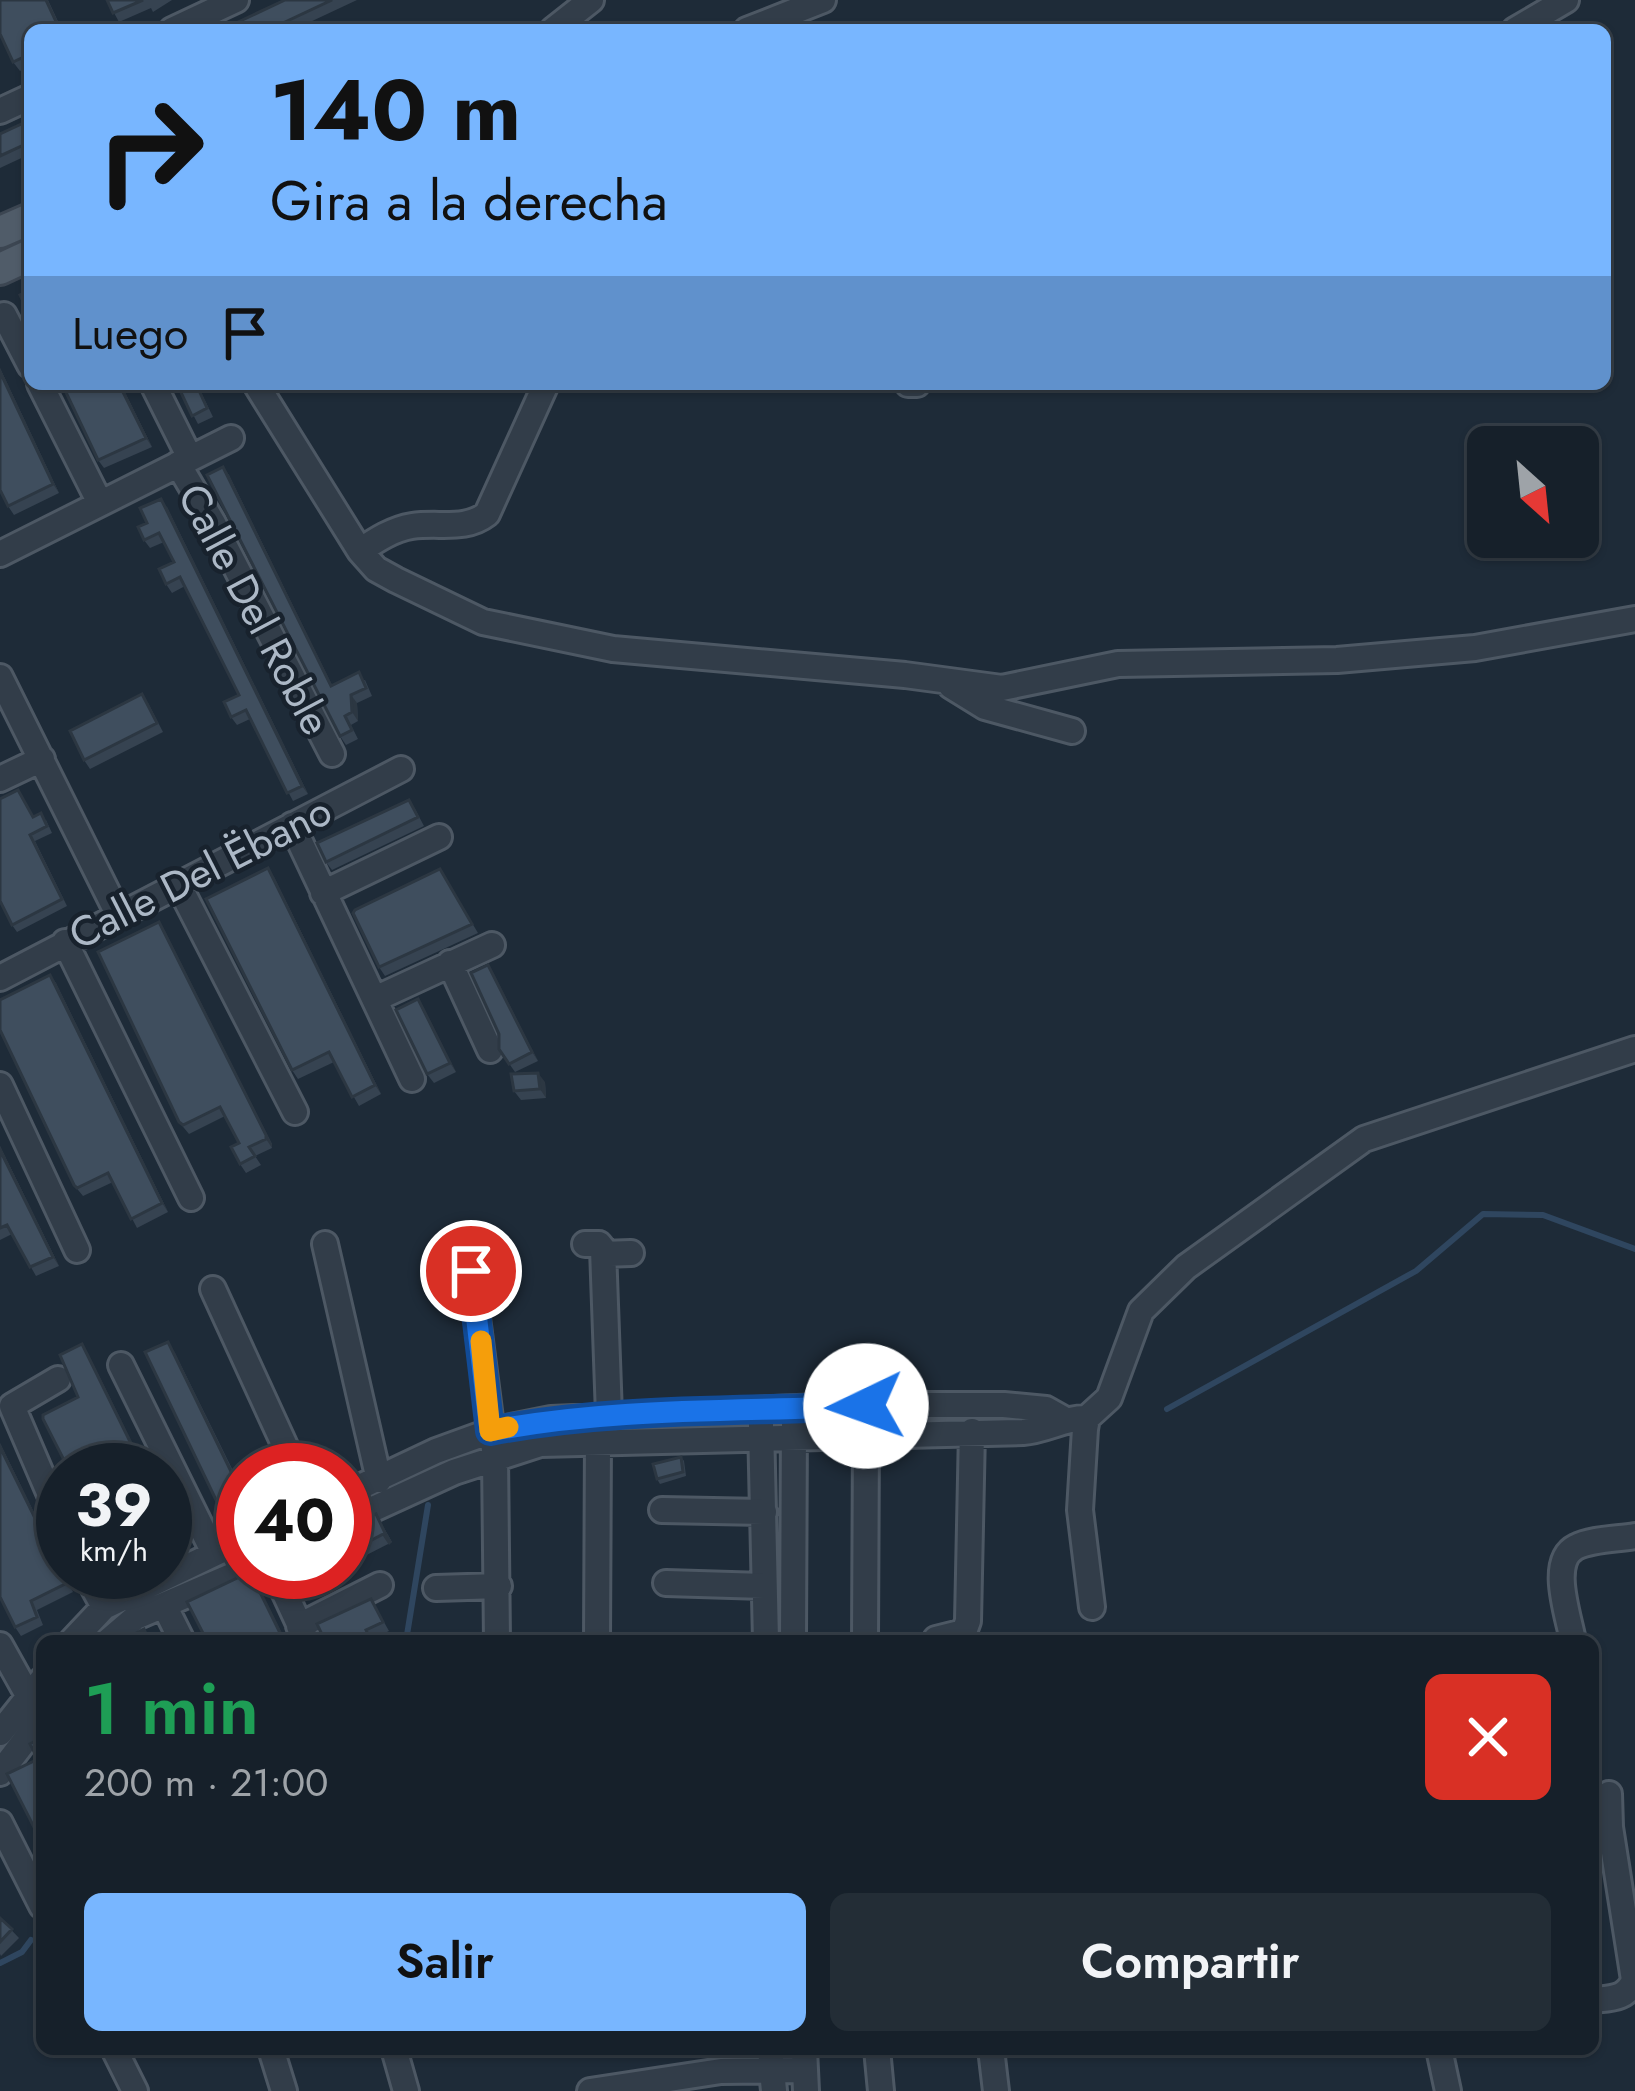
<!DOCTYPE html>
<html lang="es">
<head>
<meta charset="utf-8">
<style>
  :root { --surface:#16202a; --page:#232d36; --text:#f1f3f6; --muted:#9ea3a8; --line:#353e47; --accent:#78b6ff }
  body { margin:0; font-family:Jost,sans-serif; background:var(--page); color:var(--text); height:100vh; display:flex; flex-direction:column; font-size:45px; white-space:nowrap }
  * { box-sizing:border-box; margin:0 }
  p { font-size:39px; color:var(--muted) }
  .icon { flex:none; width:66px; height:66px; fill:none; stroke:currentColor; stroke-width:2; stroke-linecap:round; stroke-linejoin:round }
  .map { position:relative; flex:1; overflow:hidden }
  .details { position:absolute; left:36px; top:1635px; width:1563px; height:420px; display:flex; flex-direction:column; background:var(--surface); border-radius:18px; box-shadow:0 3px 9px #0004,0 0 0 3px var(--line) }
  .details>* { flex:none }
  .top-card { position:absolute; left:24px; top:24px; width:1587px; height:366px; border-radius:18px; box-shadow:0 3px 9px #0004,0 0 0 3px var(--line); background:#78b6ff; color:#111; overflow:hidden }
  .needle { width:78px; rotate:153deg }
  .tools { position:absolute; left:1467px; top:426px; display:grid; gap:24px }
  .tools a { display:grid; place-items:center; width:132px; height:132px; border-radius:18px; background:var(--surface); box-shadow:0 3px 9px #0004,0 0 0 3px var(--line); font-size:60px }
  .speed { position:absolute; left:36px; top:1443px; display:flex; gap:24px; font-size:60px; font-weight:700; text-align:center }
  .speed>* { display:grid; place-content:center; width:156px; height:156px; border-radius:50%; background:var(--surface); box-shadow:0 3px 9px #0004,0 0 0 3px var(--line); line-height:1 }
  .speed small { font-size:30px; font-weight:400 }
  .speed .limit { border:18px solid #d22; background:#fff; color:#111 }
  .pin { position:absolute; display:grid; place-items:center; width:102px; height:102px; color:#fff; margin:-51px; border:6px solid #fff; border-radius:50%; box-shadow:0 3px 12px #0007 }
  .me { position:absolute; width:132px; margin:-66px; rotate:267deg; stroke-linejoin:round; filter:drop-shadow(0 0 9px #0008) }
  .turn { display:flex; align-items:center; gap:42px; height:252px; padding:0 48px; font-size:54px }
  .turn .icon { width:156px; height:156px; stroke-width:2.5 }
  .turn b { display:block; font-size:84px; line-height:102px }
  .then { display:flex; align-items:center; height:114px; padding:0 48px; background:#0003; gap:24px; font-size:45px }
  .round { display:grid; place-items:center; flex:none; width:126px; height:126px; border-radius:18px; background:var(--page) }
  .headline { display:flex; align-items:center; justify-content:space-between; height:204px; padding:0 48px }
  h1 { font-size:72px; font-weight:600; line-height:90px; color:#1e9e55 }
  .cta { display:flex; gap:24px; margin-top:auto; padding:24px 48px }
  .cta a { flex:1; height:138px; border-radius:18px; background:var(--accent); color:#111; font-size:48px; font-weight:600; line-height:138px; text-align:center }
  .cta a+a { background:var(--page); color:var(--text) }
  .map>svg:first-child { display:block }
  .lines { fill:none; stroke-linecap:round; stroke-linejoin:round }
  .stream { stroke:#2f465f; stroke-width:6 }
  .minor-casing { stroke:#4d5864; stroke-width:30 }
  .major-casing { stroke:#3c4652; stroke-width:36 }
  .minor { stroke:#323d49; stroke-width:24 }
  .major { stroke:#505c69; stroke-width:30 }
  .wall { fill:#364351 }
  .shaded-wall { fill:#2c3742 }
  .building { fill:#3f4e5e; stroke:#2c3742; stroke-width:3 }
  .route-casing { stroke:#114b97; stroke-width:30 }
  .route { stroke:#1a73e8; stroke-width:21 }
  .slow { stroke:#f59e0b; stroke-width:21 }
  .labels { text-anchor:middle; stroke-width:9; stroke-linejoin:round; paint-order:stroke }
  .street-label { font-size:42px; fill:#acb8c6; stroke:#18222d }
</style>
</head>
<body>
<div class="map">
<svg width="1635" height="2091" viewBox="0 0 1635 2091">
  <rect width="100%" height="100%" fill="#1e2b38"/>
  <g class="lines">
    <!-- stream -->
    <path class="stream" d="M1167 1409 1416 1271 1483 1214 1543 1215 1635 1249
      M406 1641 428 1505
      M0 1963 22 1952 31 1940"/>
    <defs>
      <path id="minor" d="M172 30 236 0
        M553 30 591 0
        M747 30 823 0
        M1515 30 1566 0
        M0 111 30 97
        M4 315 30 365
        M40 384 100 503
        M153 384 190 458
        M256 384 360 551 376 569 396 580 483 622 613 649 905 675 1002 688 1118 664 1337 660 1475 648 1635 619
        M908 384H917
        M178 464 213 523 332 754
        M360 551C376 540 393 529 412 526 440 522 465 531 487 514L546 384
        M0 554 231 438
        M0 677 118 914
        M951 686 985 707 1072 731
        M0 779 42 759
        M292 825 412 1079
        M178 884 295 1112
        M323 893 439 837
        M65 942 191 1198
        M450 963 490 1050
        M0 978 401 769
        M375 999 492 945
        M0 1085 77 1250
        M325 1244 379 1480
        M585 1244H599L603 1249 609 1415
        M603 1254 631 1253
        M471 1271 495 1457 497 1641
        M213 1289 296 1470
        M121 1365 214 1553
        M58 1379 12 1406 63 1525
        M761 1425 766 1641
        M345 1494 436 1451 491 1431 551 1419 866 1405H1004L1046 1409 1062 1418
        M662 1510 764 1512
        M345 1522 454 1472 540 1444 1023 1432C1047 1430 1063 1418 1087 1418
        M85 1572 104 1607
        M275 1572 306 1639
        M666 1583 764 1586
        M436 1588 499 1586
        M164 1605 182 1641
        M1092 1607 1080 1510 1085 1429 1087 1418 1109 1398 1141 1311 1186 1267 1364 1139 1635 1049
        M299 1626 380 1585
        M936 1639 964 1632 968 1621 972 1431
        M72 1641 104 1607 243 1540
        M108 1641 136 1617 243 1571
        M597 1641 598 1440
        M793 1641 794 1421
        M865 1641 866 1434
        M1573 1641C1569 1617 1548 1561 1576 1547 1591 1539 1618 1539 1635 1536
        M0 1645 29 1697
        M0 1733 42 1680
        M0 1773 42 1718
        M0 1823 42 1906
        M1593 2000C1611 1998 1627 1999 1634 1980L1610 1827 1609 1794
        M114 2049 135 2091
        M271 2049 284 2091
        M394 2049 406 2091
        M770 2049 774 2091
        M804 2049 806 2091
        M877 2049 881 2091
        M991 2049 996 2091
        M1439 2049 1448 2091
        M590 2091 721 2071 805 2070"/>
      <path id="major" d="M0 232 30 219
        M0 269 30 255"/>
    </defs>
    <!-- minor casing -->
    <use href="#minor" class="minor-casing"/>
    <!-- major casing -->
    <use href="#major" class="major-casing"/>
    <!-- minor -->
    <use href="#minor" class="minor"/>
    <!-- major -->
    <use href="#major" class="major"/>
  </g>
  <!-- wall -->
  <path class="wall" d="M0 0H48L62 30H30V66L20 71 13 62Z
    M107 0H172L153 12 151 8 119 22Z
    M285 0H357L293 30H221Z
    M30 120V154L0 168V134Z
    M0 368 59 493 14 515 8 506Z
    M121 384 152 447 104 468 98 460Z
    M177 384H197L213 417 198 424Z
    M223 467 229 475 332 686 365 680 372 696 357 703 358 721 351 725 358 739 346 745 340 736Z
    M167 507 308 794 293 801 250 719 237 725 231 717 239 695 185 586 172 593 166 584 174 562 164 542 150 548 144 540 147 523Z
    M148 703 163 732 90 769 84 760Z
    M415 809 424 826 332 870 326 862Z
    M34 817 46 820 52 833 35 841 67 906 17 932 12 925Z
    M440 869 478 933 385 976 379 967Z
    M274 877 381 1094 359 1106 334 1062 298 1079 292 1070Z
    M159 922 272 1144V1148L255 1156 261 1165 246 1173 240 1164 239 1143 225 1116 189 1134 179 1122Z
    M488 965 538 1061 515 1072 499 1049Z
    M50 975 56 983 168 1212 137 1228 113 1182 83 1196 74 1185Z
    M418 999 456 1072 434 1083 427 1074Z
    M545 1082 546 1098 521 1100 514 1091Z
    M0 1146 59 1266 36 1276 12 1234 0 1240Z
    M174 1351 243 1491V1505L226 1513 217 1502Z
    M0 1443 73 1592 37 1610 43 1625 21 1636 15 1627Z
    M681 1457 684 1461 686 1476 660 1484 657 1479Z
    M165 1509 177 1534 165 1541Z
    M376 1514 392 1542 345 1566V1528Z
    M292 1572H332L301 1587Z
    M371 1599 389 1631 372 1639 373 1641H325Z
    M0 1918 19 1938 1 1956 0 1954Z"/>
  <!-- shaded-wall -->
  <path class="shaded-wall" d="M0 368 59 493 53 484 0 372Z
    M119 384H121L152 447 146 438Z
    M223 467 229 475 337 695 331 686Z
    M161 499 167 507 308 794 302 786Z
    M351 695 357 703 358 721 352 712Z
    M268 868 274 877 381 1094 375 1085Z
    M159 922 165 931 272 1144V1148L266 1139Z
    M488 965 494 974 538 1061 532 1052Z
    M50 975 56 983 168 1212 162 1203Z
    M418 999 424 1008 456 1072 450 1063Z
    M538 1073 545 1082 546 1098 540 1089Z
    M0 1146 59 1266 53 1257 0 1150Z
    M168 1342 174 1351 243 1494Z
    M82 1344 88 1353 146 1470H144Z
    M0 1443 73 1592 67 1583 0 1447Z
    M376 1514 392 1542 389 1545 383 1536Z
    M250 1572 256 1580 286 1641H284Z"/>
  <!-- building -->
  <path class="building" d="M0 0H46L60 30H30V54L13 62 0 34Z
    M107 0H143L113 13Z
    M285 0H332L268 30H221Z
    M30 120V142L0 156V134Z
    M30 290V316L20 295Z
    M0 372 53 484 8 506 0 490Z
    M62 384H119L146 438 98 460Z
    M177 384H196L207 408 192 416Z
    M223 467 331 686 359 672 366 688 351 695 352 712 345 716 352 730 340 736 207 475Z
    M161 499 302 786 287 793 246 710 231 717 224 702 239 695 180 577 166 584 159 569 174 562 159 533 144 540 138 527 147 523 140 508Z
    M142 694 157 723 84 760 70 731Z
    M18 790 33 817 41 813 47 826 30 835 62 899 12 925 0 901V799Z
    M409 800 418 817 326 862 317 843Z
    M268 868 375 1085 352 1097 329 1052 292 1070 206 899Z
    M440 869 472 924 379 967 353 913 355 910Z
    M159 922 266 1135V1139L249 1147 255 1156 240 1164 231 1147 239 1143 220 1107 183 1125 179 1122 98 952Z
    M488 965 532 1052 509 1064 499 1049V1034L471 973Z
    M50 975 162 1203 131 1219 108 1173 77 1188 74 1185 0 1030V1000Z
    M418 999 450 1063 427 1074 396 1010Z
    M538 1073 540 1089 514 1091 511 1074Z
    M0 1150 53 1257 30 1267 7 1225 0 1228Z
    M168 1342 242 1494 220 1505 217 1502 145 1352Z
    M82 1344 144 1470H69L43 1419V1415L78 1397 60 1355Z
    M0 1447 67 1583 31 1601 37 1617 15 1627 0 1597Z
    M681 1457 683 1472 657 1479 653 1464Z
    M165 1513 171 1526 165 1529Z
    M376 1514 385 1533 345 1554V1528Z
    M250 1572 284 1641H207L187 1602Z
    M371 1599 383 1622 366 1630 371 1641H325L317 1624Z
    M144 1629 149 1641H121Z
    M42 1738V1843L7 1774 38 1759 30 1744Z
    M0 1918 12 1929 0 1942Z"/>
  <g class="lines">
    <defs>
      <path id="route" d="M471 1271 490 1431C614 1407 741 1412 866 1406"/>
    </defs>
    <!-- route casing -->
    <use href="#route" class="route-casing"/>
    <!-- route -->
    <use href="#route" class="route"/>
    <!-- slow -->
    <path class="slow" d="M481 1341 490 1431 508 1427"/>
  </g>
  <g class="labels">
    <!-- street labels -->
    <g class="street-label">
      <text transform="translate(255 609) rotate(62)" y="15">Calle Del Roble</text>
      <text transform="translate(200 872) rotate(-27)" y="15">Calle Del Ëbano</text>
    </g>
  </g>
</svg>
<div class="tools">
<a><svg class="needle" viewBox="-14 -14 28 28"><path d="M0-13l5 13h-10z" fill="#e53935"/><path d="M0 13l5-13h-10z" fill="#9ea3a8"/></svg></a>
</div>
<div class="speed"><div>39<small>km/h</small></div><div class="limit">40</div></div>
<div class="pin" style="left:471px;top:1271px;background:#d93025"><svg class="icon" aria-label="arrive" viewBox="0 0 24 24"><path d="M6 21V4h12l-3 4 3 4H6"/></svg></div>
<svg class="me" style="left:866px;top:1406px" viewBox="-20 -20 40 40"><circle r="19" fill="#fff"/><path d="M0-13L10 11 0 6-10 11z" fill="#1a73e8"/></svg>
<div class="top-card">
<div class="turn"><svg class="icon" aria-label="right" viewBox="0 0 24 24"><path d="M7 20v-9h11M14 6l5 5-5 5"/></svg><div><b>140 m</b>Gira a la derecha</div></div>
<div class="then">Luego<svg class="icon" aria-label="arrive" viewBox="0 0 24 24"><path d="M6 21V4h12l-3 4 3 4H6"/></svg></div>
</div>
<section class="details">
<div class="headline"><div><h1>1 min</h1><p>200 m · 21:00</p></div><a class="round" style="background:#d93025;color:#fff"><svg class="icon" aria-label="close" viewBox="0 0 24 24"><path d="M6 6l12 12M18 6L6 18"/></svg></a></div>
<div class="cta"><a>Salir</a><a>Compartir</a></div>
</section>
</div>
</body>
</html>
